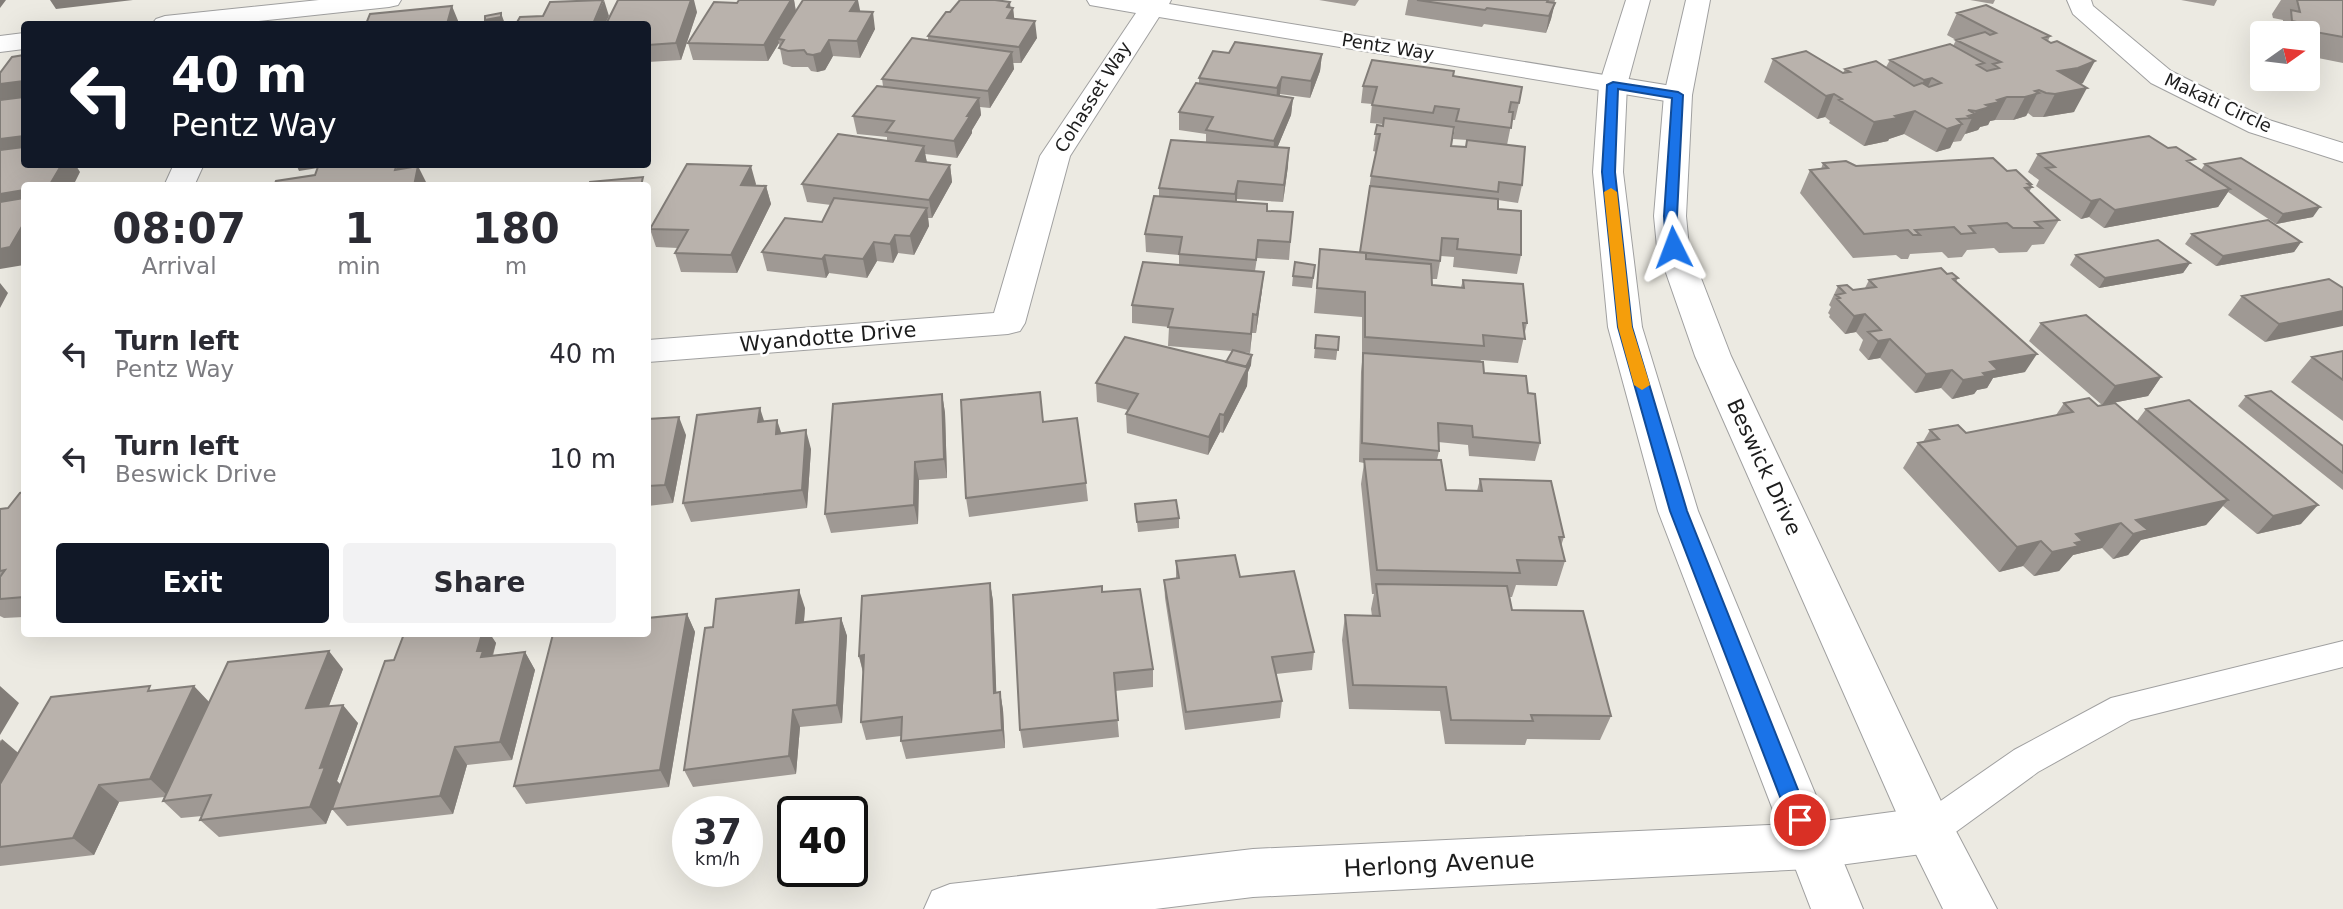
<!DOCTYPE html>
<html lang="en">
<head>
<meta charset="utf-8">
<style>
  :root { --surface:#fff; --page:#f2f2f3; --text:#2b2b33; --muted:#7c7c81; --accent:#111827 }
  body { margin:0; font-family:"DejaVu Sans",sans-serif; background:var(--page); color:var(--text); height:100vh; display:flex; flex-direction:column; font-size:26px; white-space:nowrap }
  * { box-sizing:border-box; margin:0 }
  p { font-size:23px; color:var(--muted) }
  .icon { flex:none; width:38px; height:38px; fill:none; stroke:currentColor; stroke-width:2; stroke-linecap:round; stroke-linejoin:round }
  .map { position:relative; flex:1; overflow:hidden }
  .panel { position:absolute; left:21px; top:182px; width:630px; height:455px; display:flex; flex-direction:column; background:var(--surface); border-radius:7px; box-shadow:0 7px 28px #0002 }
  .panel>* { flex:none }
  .guide { position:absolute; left:21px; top:21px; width:630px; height:147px; border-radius:7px; box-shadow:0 7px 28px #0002; background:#111827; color:#fff; overflow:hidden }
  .needle { width:46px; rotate:76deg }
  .tools { position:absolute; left:2250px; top:21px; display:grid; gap:14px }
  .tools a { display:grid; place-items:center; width:70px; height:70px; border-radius:7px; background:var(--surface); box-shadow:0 7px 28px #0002; font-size:35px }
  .speed { position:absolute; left:672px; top:796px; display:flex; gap:14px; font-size:35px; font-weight:700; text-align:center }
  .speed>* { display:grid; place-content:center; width:91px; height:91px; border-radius:50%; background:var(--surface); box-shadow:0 7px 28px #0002; line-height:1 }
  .speed small { font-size:18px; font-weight:400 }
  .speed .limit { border:4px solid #111; border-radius:10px; background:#fff; color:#111 }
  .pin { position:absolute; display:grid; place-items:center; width:60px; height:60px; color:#fff; margin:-30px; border:4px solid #fff; border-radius:50%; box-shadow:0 2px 7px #0007 }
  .me { position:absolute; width:77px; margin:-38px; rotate:357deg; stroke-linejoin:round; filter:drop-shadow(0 0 5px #0008) }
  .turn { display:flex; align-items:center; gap:24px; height:147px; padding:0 35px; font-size:32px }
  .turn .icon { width:91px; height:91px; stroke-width:2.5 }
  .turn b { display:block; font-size:49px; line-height:60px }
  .eta { display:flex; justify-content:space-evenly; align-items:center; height:119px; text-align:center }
  .eta b { font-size:42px; font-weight:700; line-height:49px }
  .cta { display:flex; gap:14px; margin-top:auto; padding:14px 35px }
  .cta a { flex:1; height:80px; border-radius:7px; background:var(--accent); color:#fff; font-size:28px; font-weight:700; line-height:80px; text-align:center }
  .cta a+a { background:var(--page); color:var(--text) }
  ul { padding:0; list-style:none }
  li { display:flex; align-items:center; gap:21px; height:105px; padding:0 35px }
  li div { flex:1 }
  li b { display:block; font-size:26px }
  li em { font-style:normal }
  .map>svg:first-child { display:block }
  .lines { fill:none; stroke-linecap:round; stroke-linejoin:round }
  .service-casing { stroke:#a0a0a0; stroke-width:2 }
  .minor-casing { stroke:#a0a0a0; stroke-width:2 }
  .tertiary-casing { stroke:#a0a0a0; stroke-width:2 }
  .service { fill:#fff; fill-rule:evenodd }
  .minor { fill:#fff; fill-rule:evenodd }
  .tertiary { fill:#fff; fill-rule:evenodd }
  .wall { fill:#9f9994; fill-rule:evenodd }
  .shaded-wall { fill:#827d78 }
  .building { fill:#b9b2ac; stroke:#827d78; stroke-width:2 }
  .route { fill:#1a73e8; stroke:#114b97; stroke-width:2 }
  .slow { fill:#f59e0b }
  .labels { text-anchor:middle; stroke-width:5; stroke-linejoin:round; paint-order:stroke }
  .far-street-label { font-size:18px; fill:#1c1c1c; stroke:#fff }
  .street-label { font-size:21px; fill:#1c1c1c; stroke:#fff }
  .near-street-label { font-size:24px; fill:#1c1c1c; stroke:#fff }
</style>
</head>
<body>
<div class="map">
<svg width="2343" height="909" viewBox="0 0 2343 909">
  <rect width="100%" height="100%" fill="#eceae2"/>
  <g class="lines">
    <defs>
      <path id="service" d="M2343 641V667L2131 720 2038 772 1942 842 1929 847 1916 842 1911 830 1916 818 2014 750 2111 698Z"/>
      <path id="minor" d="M319 0H401L398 5 389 7 231 24H152L156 19 165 16Z
        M1087 0H1171L1169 4 1678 87 1688 89 1692 95 1688 101 1678 103 1159 17 1070 156 1025 323 1020 331 1008 334 648 362V340L994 313 1040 156 1136 13 1090 5Z
        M2067 0H2091L2093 6 2171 71 2269 120 2343 143V162L2249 132 2151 83 2073 14Z
        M24 33V49L0 52V36Z
        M174 164H204L194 186H164Z
        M1929 807 1947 814 1954 830 1947 846 1929 853 1810 869 1253 897 1155 909H924L932 891 950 884 1253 849 1810 823Z"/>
      <path id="tertiary" d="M1626 0H1650L1627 85 1623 172 1642 327 1698 511 1863 909H1811L1658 511 1608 327 1593 172 1599 85Z
        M1686 0H1710L1692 95 1686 216 1689 247 1731 356 1947 814 1997 909H1943L1904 830 1695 356 1657 247 1654 216 1664 95Z"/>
    </defs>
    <!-- service casing -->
    <use href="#service" class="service-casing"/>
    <!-- minor casing -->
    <use href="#minor" class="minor-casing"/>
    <!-- tertiary casing -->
    <use href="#tertiary" class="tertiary-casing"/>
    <!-- service -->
    <use href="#service" class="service"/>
    <!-- minor -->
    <use href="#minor" class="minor"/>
    <!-- tertiary -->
    <use href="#tertiary" class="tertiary"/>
  </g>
  <!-- wall -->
  <path class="wall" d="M739 0H794L796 11 860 12 875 29 860 58 833 56 825 70 817 72 811 71 808 67H792L783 64 779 43 768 61 693 60 688 43 737 3Z
    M1319 0H1359L1355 6Z
    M1408 0H1555L1551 19 1546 33 1484 24 1482 27 1405 15Z
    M1970 0H1995L1993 4Z
    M2181 0H2217L2214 6Z
    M2281 0H2343V63L2308 56V33H2277L2283 23V20L2273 18 2272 14Z
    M1010 2V8H1013L1014 19 1037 38 1021 63H1013L1014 69 990 108 980 107 981 115 972 130V133L957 158 925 154 927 162 950 165 952 182 932 218H928L929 226 914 255 898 253 893 263 877 261 867 278 829 273 826 278 767 271 762 252 822 222 831 205 807 202 802 184 887 141V137L857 134 853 116 883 86 882 79 928 41V36L950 12Z
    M697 12 681 60 648 62V24Z
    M1957 13 2050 36 2048 41 2083 83 2080 84 2074 112 2043 117H2033L2028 113 2026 116 2013 120H1995L1990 121 1988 125 1980 127 1978 130 1965 134 1961 141 1953 142 1950 148 1936 152 1904 134 1889 139 1888 141 1864 146 1829 123 1830 121 1825 117 1817 119 1764 82 1773 59 1843 73 1845 69 1886 67 1890 60 1953 46 1956 40 1947 35Z
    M1229 53 1322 54 1320 71 1310 98 1280 94V96L1293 98 1291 115 1277 148 1288 166 1283 202 1237 199V202L1267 211 1293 212 1289 260 1257 258 1255 271 1262 290 1256 333H1252L1250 353 1242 352 1251 365 1248 372 1247 386 1223 433 1220 432 1208 455 1127 433 1126 414 1128 410 1097 402 1096 383 1226 362 1232 351 1168 346 1169 327 1132 323V305L1179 265V255L1146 252 1145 234 1159 197V188L1206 142V134L1179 130V112L1199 84V78Z
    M1453 76 1519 103 1515 120H1512L1507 145 1522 185 1518 203 1498 200V209L1521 255 1517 274 1453 267 1454 257 1441 256 1437 279H1432V285L1461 287 1463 280 1527 323 1518 363 1481 360 1480 362 1484 373 1528 393 1540 443 1535 461 1469 456 1468 445 1438 442 1439 451 1437 460 1446 490 1477 491 1480 479 1564 537 1561 546 1565 561 1557 586 1516 585 1512 597H1510L1512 610 1611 716 1600 740 1527 739 1525 745 1445 744 1440 711 1349 709 1342 640 1345 615 1372 616 1371 609 1374 594H1372L1361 484 1364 463 1359 462 1361 372 1362 362V317L1314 313 1320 249 1360 252 1371 176 1377 152 1373 151 1377 125 1383 126V124L1370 123 1372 104 1361 103 1363 86ZM1432 124 1455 127 1453 139 1467 140 1466 147 1451 146Z
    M2038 154 2192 164 2201 170 2205 164 2313 217 2276 224 2228 192 2218 207 2104 228 2089 217 2081 219 2036 186 2039 180 2028 172Z
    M1823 163 1856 166 2007 171 2031 184 2030 186 2032 187 2029 192 2059 220 2044 244 2032 245 2027 252 1999 253 1994 248 1967 250 1962 257 1948 258 1942 252 1910 254 1908 259H1901L1896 255 1853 258 1800 193 1810 170 1821 169Z
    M756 184 755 186H766L771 204 737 273 681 272 675 253 678 248 656 247 650 229Z
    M2192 234 2301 242 2294 252 2216 266 2185 244Z
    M2076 255 2190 263 2183 273 2099 288 2070 265Z
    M1315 265 1312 288 1292 286 1293 276Z
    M1947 274 1958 278 1956 282 2025 372 1993 378 1987 388 1977 390 1974 394 1952 399 1941 388 1915 393 1880 358 1868 360 1859 350 1863 340 1856 332 1845 334 1829 317 1830 315 1828 313 1831 307 1829 305 1838 286 1853 290 1865 288 1869 280Z
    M2329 279 2265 342 2228 315 2242 296Z
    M2041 323 2161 377 2148 396 2102 405 2029 341Z
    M1339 337 1336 360 1314 358 1315 348Z
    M2343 351V421L2291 382 2312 357Z
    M942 394 945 413 947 478 919 480 918 524 831 533 825 514Z
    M2246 396 2343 446V490L2238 406Z
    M2064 403 2098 406 2137 421 2146 409 2301 524 2257 534 2223 506 2206 525 2140 540 2128 555 2113 559 2102 548 2073 555 2059 571 2034 576 2023 566 1999 572 1903 468 1918 443 1923 442 1930 430 1966 433 2056 415Z
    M648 419 686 435 673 503 648 506Z
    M764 421 781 433 811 449 807 508 691 522 683 503Z
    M1086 483 1088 501 969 517 966 498Z
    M24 492V617L4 618 0 616V509L8 508Z
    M1135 504 1179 518V528L1138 532Z
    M1176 561 1240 577 1314 652 1312 670 1276 674 1282 701 1280 718 1185 730 1165 598 1164 580 1176 579Z
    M990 583 993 601 996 693 1000 692 1003 710 1005 748 906 759 901 741V736L866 740 861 722 863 673 859 656Z
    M1102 592 1153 669V687L1115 691 1119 737 1023 748 1020 730Z
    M805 608 804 622 841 618 847 636 842 723 800 727 796 774 693 787 684 770 713 627Z
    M687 614 695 632 669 787 526 804 514 786Z
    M404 634H490L496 643 493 656 525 652 535 670 512 760 467 765 453 814 347 826 332 809 326 824 219 837 200 820 202 816 181 818 163 801 164 797 119 802 94 855 0 866V740L18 753 154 690 209 702 343 669 329 706 358 723 337 781 340 784 394 660Z"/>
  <!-- shaded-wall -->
  <path class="shaded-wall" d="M0 0H6L0 8Z
    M50 0H133L56 9Z
    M604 0 609 16 605 24H593Z
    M691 0H694L697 12 681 60 676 43Z
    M791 0H794L796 13 778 39 779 43 768 61 764 45Z
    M857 0H858L861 15 850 11Z
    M1010 2 1011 12 1013 8 1015 25 1009 35 1007 7Z
    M1555 3 1551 19 1546 33 1549 16Z
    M452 6 459 23V24H447Z
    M873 12 875 29 860 58 857 41Z
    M501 13 505 24H487L485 20Z
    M1035 21 1037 38 1021 63 1019 47Z
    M829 40 833 56 825 70 817 72 813 55Z
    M1012 52 1014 69 990 108 988 91Z
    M1322 54 1320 71 1310 98 1311 81Z
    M2095 61 2083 83 2066 91 2058 71Z
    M1282 77 1280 94 1276 105 1277 88Z
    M1932 78 1921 101 1914 103 1924 80Z
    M24 81V100L3 103 0 99V84Z
    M2087 88 2074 112 2043 117 2055 94Z
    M2039 90 2026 116 2013 120 2025 97 2035 91Z
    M1834 94 1825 117 1817 119 1826 96Z
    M2007 97 1995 120 1990 121 1988 125 1980 127 1978 130 1965 134 1976 111 1997 100Z
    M979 98 981 115 972 130V133L957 158 954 141 967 116Z
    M1293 98 1291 115 1273 158 1274 141Z
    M1915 111 1904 134 1889 139 1888 141 1864 146 1874 122Z
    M1975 114 1963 137 1972 118 1968 116Z
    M1962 124 1950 148 1936 152 1947 129Z
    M24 136V155L0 158V139Z
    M924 146 927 164 916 161Z
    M1289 148 1288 166 1283 202 1284 185Z
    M62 164H75L80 172 73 186H49Z
    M296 164H343L299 171Z
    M393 164H403L405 168 406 181Z
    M950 165 952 182 932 218 929 200Z
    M418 166 427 184V186H414Z
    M751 166 756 184 746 203 741 185Z
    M1238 181 1237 199 1235 212V194Z
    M766 186 771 204 737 273 731 255Z
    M2230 189 2218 207 2104 228 2115 210Z
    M24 190V210L0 213V194Z
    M2100 199 2089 217 2081 219 2091 201Z
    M2320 207 2313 217 2276 224 2283 214Z
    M927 208 929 226 914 255 910 236Z
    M24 223V265L0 269V249Z
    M895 235 898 253 893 263 890 244Z
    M874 242 877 261 867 278 863 259Z
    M2301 242 2294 252 2216 266 2223 256Z
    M825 255 829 273 826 278 822 259Z
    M2190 263 2183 273 2099 288 2105 278Z
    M1264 272 1262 290 1256 333 1257 315Z
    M0 283 8 293 0 308Z
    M2343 311V326L2265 342 2279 324Z
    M1253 314 1252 333 1250 353 1251 334Z
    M1865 314 1856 332 1845 334 1854 316Z
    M1890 339 1880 358 1868 360 1878 341Z
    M2037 354 2025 372 1993 378 1987 388 1977 390 1974 394 1952 399 1963 380 1990 362Z
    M1252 355 1251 365 1248 372 1247 386 1223 433 1224 415Z
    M1952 370 1941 388 1915 393 1926 374Z
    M2161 377 2148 396 2102 405 2115 386Z
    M942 394 945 413 947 478 944 459Z
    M760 408 766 427 758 422Z
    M1220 414V432L1208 455 1209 437Z
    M679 417 686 435 673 503 665 485Z
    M777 420 783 438 776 434Z
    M806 430 811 449 807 508 802 490Z
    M915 462 919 480 918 524 914 505Z
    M2228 500 2206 525 2141 540 2128 555 2113 559 2133 534 2136 520Z
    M2318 505 2301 524 2257 534 2273 516Z
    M2121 523 2102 548 2073 555 2059 571 2034 576 2052 552 2076 534Z
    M2041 541 2023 566 1999 572 2017 547Z
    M990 583 993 601 997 711 994 693Z
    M799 590 805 608 802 641 796 623Z
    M687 614 695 632 669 787 660 770Z
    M841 618 847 636 842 723 837 705Z
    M482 634H490L496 643 490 663 492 675 477 651Z
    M329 651 343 669 321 726 306 708Z
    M525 652 535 670 512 760 500 742Z
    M864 655V675L859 656Z
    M0 686 19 703 0 735Z
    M194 686 211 704 169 797 150 779Z
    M1000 692 1003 710 1005 748 1002 730Z
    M343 705 358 723 337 781 341 785 326 824 310 807 320 768Z
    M793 710 800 727 796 774 789 756Z
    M2 739 23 757 0 797V743Z
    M455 747 467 765 453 814 440 796Z
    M99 785 119 802 94 855 73 838Z"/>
  <!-- building -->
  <path class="building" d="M603 0 593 24H516L520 17 543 16 550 2Z
    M618 0H691L676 43 648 45V24H606Z
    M739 0H791L764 45 688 43 714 2 737 3Z
    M803 0H857L850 11 873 12 857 41 829 40 821 53 813 55 807 54 804 50 788 51 779 48 784 40 778 39Z
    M960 0H995L1010 2 1007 7 1013 8 1007 18 1035 21 1019 47 928 36 946 12H950Z
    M1417 0H1548L1547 2 1555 3 1549 16 1487 8 1485 10Z
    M2297 0H2343V37L2304 30 2302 23 2292 21 2291 10 2300 12Z
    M1986 5 2050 36 2043 38 2051 43 2057 41 2095 61 2078 68 2058 71 2087 88 2055 94 2046 93 2039 90 2035 91 2039 93 2025 97H2007L1997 100 2000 102 1986 105 1990 107 1976 111 1968 110 1975 114 1968 116 1972 118 1957 119 1962 124 1947 129 1915 111 1895 116 1898 118 1874 122 1839 100 1842 99 1834 94 1826 96 1773 59 1806 51 1843 73 1850 72 1845 69 1876 61 1914 86 1922 83 1929 87 1941 83 1932 78 1924 80 1890 60 1950 44 1984 63 1977 65 1987 71 1999 68 1993 64 2001 62 1956 40 1985 32 1990 35 1996 33 1957 13Z
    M452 6 447 24H366L370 14Z
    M501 13V17L485 20V16Z
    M912 38 1012 52 988 91 882 79Z
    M1235 42 1322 54 1311 81 1282 77 1277 88 1199 78 1213 51 1229 53Z
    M24 55V81L0 84V73L12 57Z
    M1372 60 1454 71 1453 76 1522 87 1519 103 1511 102 1509 112H1513L1511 128 1456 121 1459 109 1435 106 1433 113 1372 105 1377 87 1363 86Z
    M1196 83 1293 98 1274 141 1206 130 1213 117 1179 112Z
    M877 86 979 98 967 116H970L954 141 886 132 894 121 853 116Z
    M24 97V136L0 139V100Z
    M1384 118 1454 127 1451 146 1466 147 1467 140 1525 147 1522 185 1499 182 1498 192 1371 176 1380 134H1375L1377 125 1383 126Z
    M838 134 924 146 916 161 950 165 929 200 802 184Z
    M2149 136 2168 148 2176 147 2195 159 2187 161 2230 189 2115 210 2100 199 2091 201 2046 168 2055 167 2038 154Z
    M1171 140 1289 148 1284 185 1238 181 1235 194 1159 188Z
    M24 147V164H62L49 186H24V190L0 194V150Z
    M1993 158 2007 171 2016 170 2031 184H2028L2032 187 2025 188 2059 220 2035 222 2042 228H2013L2007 223 1969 226 1975 233 1961 234 1954 227 1915 230 1920 235H1913L1908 230 1864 234 1810 170 1828 168 1823 163 1846 161 1856 166Z
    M2241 158 2320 207 2283 214 2205 164Z
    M319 164H397L395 170 418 166 414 186H274L276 181 315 175Z
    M687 164 751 166 741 185 766 186 731 255 675 253 688 230 650 229Z
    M643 177 641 186H589L590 182Z
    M1370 186 1498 199V209L1521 211V255L1457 249 1458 239 1442 238 1440 261 1360 252Z
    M1154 196 1267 204V211L1293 212 1290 242 1258 240 1256 260 1179 254 1182 237 1145 234Z
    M24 198V223L10 247 0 249V202Z
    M834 198 927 208 910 236 895 235 890 244 874 242 863 259 825 255 822 259 762 252 785 218 822 222Z
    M2268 220 2301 242 2223 256 2192 234Z
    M2158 240 2190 263 2105 278 2076 255Z
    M1320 249 1366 253V259L1431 264 1432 285 1464 288 1463 280 1523 284 1527 323H1523L1525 339 1483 335 1484 346 1365 337V292L1317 288Z
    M1143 262 1264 272 1257 315 1253 314 1251 334 1168 327 1173 309 1132 305Z
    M1295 262 1315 265 1313 278 1293 276Z
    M1941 268 1947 274 1952 273 1958 278 1953 279 2037 354 1990 362 1998 370 1983 373 1986 376 1963 380 1952 370 1926 374 1890 339 1878 341 1868 332 1881 330 1865 314 1854 316 1837 299 1840 298 1836 295 1845 293 1838 286 1847 285 1853 290 1876 287 1869 280Z
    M2329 279 2343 288V311L2279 324 2242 296Z
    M2086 315 2161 377 2115 386 2041 323Z
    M1316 335 1339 337 1338 350 1315 348Z
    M1125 337 1248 367 1224 415 1220 414 1209 437 1126 414 1138 394 1096 383Z
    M1233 350 1252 355 1246 367 1226 362Z
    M2343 351V380L2312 357Z
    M1363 353 1483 362 1484 373 1526 376 1528 393 1535 394 1540 443 1473 437 1472 426 1438 423 1439 451 1362 443Z
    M2271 391 2343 446V473L2246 396Z
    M1040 392 1043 422 1077 418 1086 483 966 498 961 400Z
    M942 394 944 459 915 462 914 505 825 514 833 404Z
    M2089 398 2098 406 2115 403 2228 500 2136 520 2148 530 2133 534 2121 523 2076 534 2083 541 2075 543 2079 546 2052 552 2041 541 2017 547 1918 443 1939 439 1930 430 1958 425 1966 433 2073 412 2064 403Z
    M2189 400 2318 505 2273 516 2146 409Z
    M760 408 758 422 777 420 776 434 806 430 802 490 683 503 697 415Z
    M679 417 665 485 648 486V419Z
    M1364 459 1441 460 1446 490 1482 491 1480 479 1551 481 1564 537H1559L1565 561 1517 560 1520 573 1377 570Z
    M24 492V597L0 599V577L5 570 0 571V509L8 508 20 493Z
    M1176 500 1179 518 1137 522 1135 504Z
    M1235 555 1240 577 1294 571 1314 652 1272 657 1282 701 1186 712 1164 580 1179 578 1176 561Z
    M990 583 994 693 1000 692 1002 730 901 741 902 717 861 722 864 655 859 656 862 596Z
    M1376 584 1507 586 1512 610 1583 611 1611 716 1531 715 1533 721 1451 720 1446 687 1353 685 1345 615 1380 616Z
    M1102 586V592L1140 589 1153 669 1114 673 1118 720 1020 730 1013 595Z
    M799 590 796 623 841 618 837 705 793 710 789 756 684 770 705 628 713 627 716 599Z
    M687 614 660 770 514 786 553 634H648V618Z
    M404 634H482L477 651H483L481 657 525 652 500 742 455 747 440 796 332 809 385 661 394 660Z
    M329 651 306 708 343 705 320 768 325 767 310 807 200 820 211 795 163 801 228 662Z
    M150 686 148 691 194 686 150 779 99 785 73 838 0 847V784L51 697Z"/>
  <!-- route -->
  <path class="route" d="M1613 82 1678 92 1683 95 1677 216 1679 247 1673 251 1666 247 1664 216 1672 98 1618 89 1615 172 1632 327 1687 511 1810 820 1807 826 1800 829 1792 826 1789 820 1670 511 1618 327 1602 172 1607 85Z"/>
  <!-- slow -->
  <path class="slow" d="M1611 188 1617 192 1632 327 1650 385 1642 390 1634 385 1618 327 1604 192Z"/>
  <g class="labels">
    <!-- far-street labels -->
    <g class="far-street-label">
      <text transform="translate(1388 47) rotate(9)" y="6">Pentz Way</text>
      <text transform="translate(1093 97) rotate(-58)" y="6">Cohasset Way</text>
      <text transform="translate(2218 103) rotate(25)" y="6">Makati Circle</text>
    </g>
    <!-- street labels -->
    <g class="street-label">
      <text transform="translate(828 337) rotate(-5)" y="7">Wyandotte Drive</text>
      <text transform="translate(1764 467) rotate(65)" y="7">Beswick Drive</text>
    </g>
    <!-- near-street labels -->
    <g class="near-street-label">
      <text transform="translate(1439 864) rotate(-3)" y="8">Herlong Avenue</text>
    </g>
  </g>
</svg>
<div class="tools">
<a><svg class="needle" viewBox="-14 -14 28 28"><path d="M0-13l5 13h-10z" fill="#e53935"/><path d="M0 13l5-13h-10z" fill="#7c7c81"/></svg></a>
</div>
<div class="speed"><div>37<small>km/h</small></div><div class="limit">40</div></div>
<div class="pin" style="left:1800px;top:820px;background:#d93025"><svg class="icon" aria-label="arrive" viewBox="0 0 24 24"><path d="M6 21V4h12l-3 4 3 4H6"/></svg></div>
<svg class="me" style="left:1673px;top:247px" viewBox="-20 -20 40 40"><path d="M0-17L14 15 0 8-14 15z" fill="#1a73e8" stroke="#fff" stroke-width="4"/></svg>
<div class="guide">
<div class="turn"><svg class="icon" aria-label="left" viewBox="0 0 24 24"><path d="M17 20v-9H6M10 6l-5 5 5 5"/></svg><div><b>40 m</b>Pentz Way</div></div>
</div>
<section class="panel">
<div class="eta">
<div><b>08:07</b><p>Arrival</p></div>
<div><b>1</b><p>min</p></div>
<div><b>180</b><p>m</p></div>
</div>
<ul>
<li><svg class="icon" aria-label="left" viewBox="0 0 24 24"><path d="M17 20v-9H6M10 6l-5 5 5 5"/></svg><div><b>Turn left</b><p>Pentz Way</p></div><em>40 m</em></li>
<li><svg class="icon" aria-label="left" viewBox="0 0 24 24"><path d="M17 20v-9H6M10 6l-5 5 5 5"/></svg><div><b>Turn left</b><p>Beswick Drive</p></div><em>10 m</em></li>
</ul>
<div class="cta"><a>Exit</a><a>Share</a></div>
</section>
</div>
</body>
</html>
